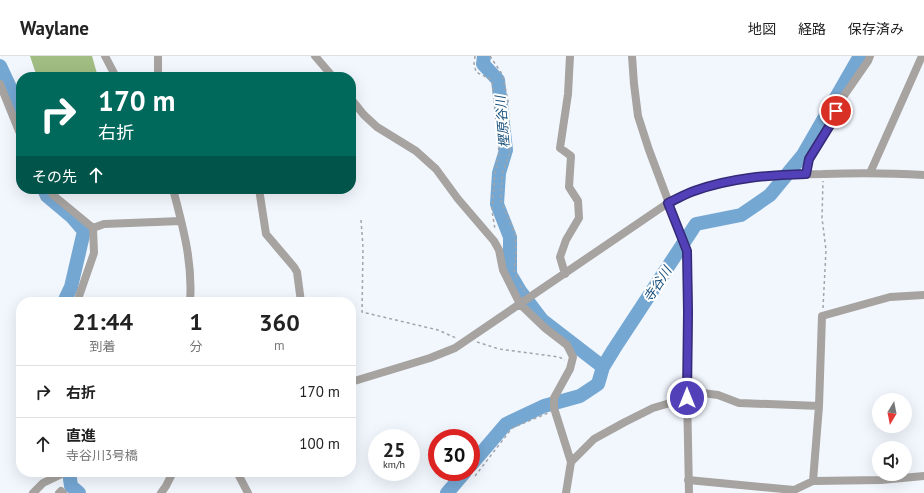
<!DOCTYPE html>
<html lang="ja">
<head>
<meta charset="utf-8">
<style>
  :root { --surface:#fff; --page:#f2f2f2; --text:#222; --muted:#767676; --line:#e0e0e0 }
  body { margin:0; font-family:"PT Sans","Noto Sans JP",sans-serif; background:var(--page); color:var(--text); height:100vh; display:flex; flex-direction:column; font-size:15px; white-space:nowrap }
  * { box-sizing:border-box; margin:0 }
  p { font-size:13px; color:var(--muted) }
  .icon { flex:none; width:22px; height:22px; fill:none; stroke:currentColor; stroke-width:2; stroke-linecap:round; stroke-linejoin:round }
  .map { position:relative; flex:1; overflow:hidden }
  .side { position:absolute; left:16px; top:241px; width:340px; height:180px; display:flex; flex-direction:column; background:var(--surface); border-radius:16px; box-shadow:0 4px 16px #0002 }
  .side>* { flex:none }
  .top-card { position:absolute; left:16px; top:16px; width:340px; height:122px; border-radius:16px; box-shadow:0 4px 16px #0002; background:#00695c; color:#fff; overflow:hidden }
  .needle { width:26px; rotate:190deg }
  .buttons { position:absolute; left:872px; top:337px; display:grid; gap:8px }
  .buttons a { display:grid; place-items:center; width:40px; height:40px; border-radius:50%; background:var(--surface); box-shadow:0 4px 16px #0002; font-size:20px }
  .speed { position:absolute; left:368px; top:373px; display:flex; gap:8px; font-size:20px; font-weight:700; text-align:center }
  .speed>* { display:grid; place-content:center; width:52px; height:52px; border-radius:50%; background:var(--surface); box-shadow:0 4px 16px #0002; line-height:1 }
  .speed small { font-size:10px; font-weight:400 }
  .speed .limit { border:6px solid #d22; background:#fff; color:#111 }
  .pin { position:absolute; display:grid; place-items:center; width:34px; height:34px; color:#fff; margin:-17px; border:2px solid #fff; border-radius:50%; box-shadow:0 1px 4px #0007 }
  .me { position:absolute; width:44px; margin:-22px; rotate:0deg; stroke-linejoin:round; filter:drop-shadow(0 0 3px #0008) }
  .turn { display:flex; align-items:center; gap:14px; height:84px; padding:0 16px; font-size:18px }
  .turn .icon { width:52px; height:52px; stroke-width:2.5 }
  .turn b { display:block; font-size:28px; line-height:34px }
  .then { display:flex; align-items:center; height:38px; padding:0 16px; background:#0003; gap:8px; font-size:15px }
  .eta { display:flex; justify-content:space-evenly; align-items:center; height:68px; text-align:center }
  .eta b { font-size:24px; font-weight:600; line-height:28px }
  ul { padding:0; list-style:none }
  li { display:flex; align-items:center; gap:12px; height:52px; padding:0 16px; border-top:1px solid var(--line) }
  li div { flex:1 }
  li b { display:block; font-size:15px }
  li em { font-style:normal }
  header { display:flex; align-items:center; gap:24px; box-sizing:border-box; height:56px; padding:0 20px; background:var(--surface); border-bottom:1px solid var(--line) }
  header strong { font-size:19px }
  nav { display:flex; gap:22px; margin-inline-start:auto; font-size:14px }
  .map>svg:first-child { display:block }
  .forest { fill:#a1bd83 }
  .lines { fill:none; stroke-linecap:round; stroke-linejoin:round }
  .river { stroke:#75a7d3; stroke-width:14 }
  .path { stroke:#a1a5aa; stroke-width:1.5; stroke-dasharray:3 3; stroke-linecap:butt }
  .minor { stroke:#a6a3a0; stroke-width:8 }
  .route-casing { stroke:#352a77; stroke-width:10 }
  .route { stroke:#5140b7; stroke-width:7 }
  .labels { text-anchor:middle; stroke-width:4; stroke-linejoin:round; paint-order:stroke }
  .water-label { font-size:13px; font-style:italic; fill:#19507c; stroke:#fff }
</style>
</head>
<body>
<header>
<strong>Waylane</strong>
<nav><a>地図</a><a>経路</a><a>保存済み</a></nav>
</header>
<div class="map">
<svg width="924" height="437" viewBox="0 0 924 437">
  <rect width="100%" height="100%" fill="#f2f7fe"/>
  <!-- forest -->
  <path class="forest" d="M30 0H92L98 21H37Z"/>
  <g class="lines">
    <!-- river -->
    <path class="river" d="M484 0 483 8 498 24 506 94 499 117 497 148 510 181V218L520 235 542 264 603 311
      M0 10 21 55
      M44 133 47 140 72 161 84 175 71 231 64 246
      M471 409 506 368 544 350 580 340 598 328 603 311 614 293 696 168 741 159 770 139 803 99 860 0
      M69 416 71 430 79 437
      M447 437 465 416"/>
    <!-- path -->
    <path class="path" d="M475 0 474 7 476 16 492 24 499 97 495 117 492 155 495 173
      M490 0 502 18 508 44 510 97 502 118 501 145 515 178 516 200 514 214 517 222
      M361 164 363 191 362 256 438 274 456 282
      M520 229 525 236
      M823 252 826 194 822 162 823 125
      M477 286 499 293 559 301 565 304
      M475 420 512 372 548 357"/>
    <!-- minor -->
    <path class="minor" d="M105 0 116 21
      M315 0 333 21
      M632 0 634 28 638 60 649 94 687 195 689 256 687 335 689 437
      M158 21V0
      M0 28 21 80
      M351 43 364 59 377 71 416 95 436 113 458 143 494 185 499 194 503 214 520 248 545 272 567 289 573 301 570 313 554 342V352L571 406 566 437
      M870 117 922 0
      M806 118 809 103 830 69 843 41 868 5 870 0
      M50 133 53 139 93 172
      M173 133C183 171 193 207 190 246
      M259 133 266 178 294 211 297 216 301 246
      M565 218 560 201 566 184 579 162 578 145 569 131 571 100 560 92 568 38 570 0
      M77 246 94 197 93 172 104 168 181 165
      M351 326 430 302 455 292 668 147C684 140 700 132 717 128 751 119 788 118 823 118 857 117 890 117 924 119
      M687 335 718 339 739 347 819 350
      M571 406 594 383 625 366 653 352 687 342
      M237 416 248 437
      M688 424 794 434 813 425 881 424 924 420
      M813 425 819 350 822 260 890 241 924 239
      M33 437 43 427 66 416
      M59 437 61 435 63 437
      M161 437 166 430 173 416"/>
  </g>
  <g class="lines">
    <defs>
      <path id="route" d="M687 342 688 256 687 195 668 147C677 143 685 138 694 135 730 122 768 119 806 118L809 103 830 69 836 55"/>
    </defs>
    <!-- route casing -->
    <use href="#route" class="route-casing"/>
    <!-- route -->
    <use href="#route" class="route"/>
  </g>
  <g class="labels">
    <!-- water labels -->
    <g class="water-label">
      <text transform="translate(502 66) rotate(-95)" y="5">樫原谷川</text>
      <text transform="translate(657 228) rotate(-57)" y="5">寺谷川</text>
    </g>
  </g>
</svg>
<div class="buttons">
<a><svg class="needle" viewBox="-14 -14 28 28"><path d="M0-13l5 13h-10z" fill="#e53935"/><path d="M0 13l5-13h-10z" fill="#767676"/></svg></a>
<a><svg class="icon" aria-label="sound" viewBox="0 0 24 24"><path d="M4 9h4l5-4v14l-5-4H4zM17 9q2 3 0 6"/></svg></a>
</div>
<div class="speed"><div>25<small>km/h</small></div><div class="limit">30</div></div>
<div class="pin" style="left:836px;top:55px;background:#d93025"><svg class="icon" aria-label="arrive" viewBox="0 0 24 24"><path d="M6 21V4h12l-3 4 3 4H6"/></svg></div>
<svg class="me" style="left:687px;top:342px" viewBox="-20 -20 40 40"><circle r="17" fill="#5140b7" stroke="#fff" stroke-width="3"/><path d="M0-11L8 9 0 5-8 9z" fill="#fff"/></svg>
<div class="top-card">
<div class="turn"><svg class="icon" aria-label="right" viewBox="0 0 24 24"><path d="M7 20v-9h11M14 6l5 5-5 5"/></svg><div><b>170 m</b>右折</div></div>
<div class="then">その先<svg class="icon" aria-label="ahead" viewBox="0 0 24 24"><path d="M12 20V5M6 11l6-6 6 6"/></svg></div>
</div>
<section class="side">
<div class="eta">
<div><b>21:44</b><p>到着</p></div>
<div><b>1</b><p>分</p></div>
<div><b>360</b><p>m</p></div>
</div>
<ul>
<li><svg class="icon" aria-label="right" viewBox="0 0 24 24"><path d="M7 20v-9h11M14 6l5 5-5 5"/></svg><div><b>右折</b></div><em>170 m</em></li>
<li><svg class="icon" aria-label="ahead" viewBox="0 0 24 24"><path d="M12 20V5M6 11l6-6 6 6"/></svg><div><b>直進</b><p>寺谷川3号橋</p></div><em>100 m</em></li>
</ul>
</section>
</div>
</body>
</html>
